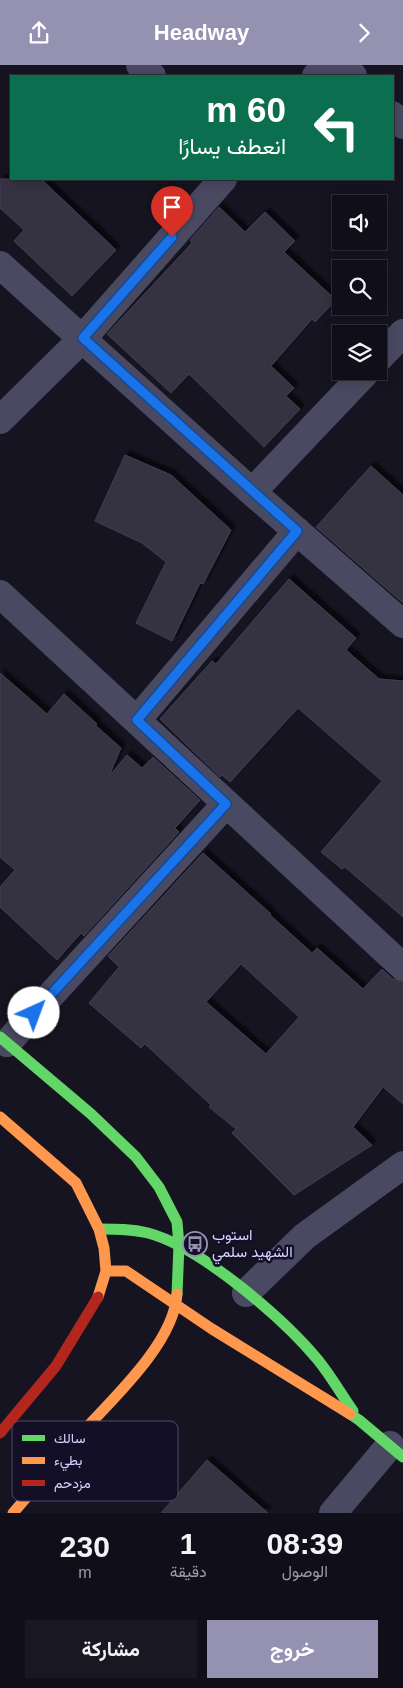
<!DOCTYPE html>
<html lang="ar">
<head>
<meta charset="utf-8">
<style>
  :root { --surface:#100f19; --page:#191822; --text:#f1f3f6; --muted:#9c9ca2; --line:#302f38; --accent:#9591b1 }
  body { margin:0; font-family:Arial,Vazirmatn,sans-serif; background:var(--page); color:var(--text); direction:rtl; height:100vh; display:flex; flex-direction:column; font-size:19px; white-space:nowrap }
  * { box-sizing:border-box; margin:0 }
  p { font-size:16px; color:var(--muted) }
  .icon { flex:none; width:28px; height:28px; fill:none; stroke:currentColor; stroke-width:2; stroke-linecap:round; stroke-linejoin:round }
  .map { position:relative; height:1448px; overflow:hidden; direction:ltr }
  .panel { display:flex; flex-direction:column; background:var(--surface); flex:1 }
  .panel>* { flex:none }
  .guide { position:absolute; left:10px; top:10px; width:384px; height:105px; border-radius:0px; box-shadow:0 2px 12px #0003,0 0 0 1px var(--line); direction:rtl; background:#0b6e4f; color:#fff; overflow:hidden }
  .controls { position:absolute; left:332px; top:130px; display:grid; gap:10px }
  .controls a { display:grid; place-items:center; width:55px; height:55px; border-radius:0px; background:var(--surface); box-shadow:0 2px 12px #0003,0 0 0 1px var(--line); font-size:25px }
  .pin { position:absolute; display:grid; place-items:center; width:42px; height:42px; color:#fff; margin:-51px -21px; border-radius:50% 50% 50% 0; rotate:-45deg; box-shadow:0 0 5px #0007 }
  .pin .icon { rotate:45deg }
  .me { position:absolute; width:55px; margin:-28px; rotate:43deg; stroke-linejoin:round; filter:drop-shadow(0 0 4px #0008) }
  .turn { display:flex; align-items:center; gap:18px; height:105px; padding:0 25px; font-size:22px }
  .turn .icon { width:65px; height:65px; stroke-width:2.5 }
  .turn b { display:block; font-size:35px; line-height:42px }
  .eta { display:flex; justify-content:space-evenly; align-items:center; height:85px; text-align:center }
  .eta b { font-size:30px; font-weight:700; line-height:35px }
  .action { display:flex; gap:10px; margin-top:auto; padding:10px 25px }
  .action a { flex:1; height:58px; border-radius:0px; background:var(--accent); color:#fff; font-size:20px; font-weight:700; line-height:58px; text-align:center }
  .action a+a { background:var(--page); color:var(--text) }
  header { display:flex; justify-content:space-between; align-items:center; height:65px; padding:0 25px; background:var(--accent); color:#fff; font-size:22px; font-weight:700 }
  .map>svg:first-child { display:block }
  .building { fill:#343243; stroke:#433f54; fill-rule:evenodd; filter:url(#shadow) }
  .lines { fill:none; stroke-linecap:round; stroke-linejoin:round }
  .street { stroke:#4a4962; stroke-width:28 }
  .fast { stroke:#63d668; stroke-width:11 }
  .slow { stroke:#ff974d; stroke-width:11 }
  .jam { stroke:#b3261e; stroke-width:11 }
  .route-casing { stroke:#114b97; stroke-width:12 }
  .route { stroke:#1a73e8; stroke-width:9 }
  .labels { text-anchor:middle; stroke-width:5; stroke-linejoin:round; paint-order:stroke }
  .poi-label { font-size:15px; fill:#d9d4ff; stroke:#130f26; text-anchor:start }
  .key { fill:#130f26; stroke:#4e4a67; stroke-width:1 }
  .key-label { font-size:14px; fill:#d9d4ff }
</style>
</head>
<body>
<header><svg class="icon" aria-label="forward" viewBox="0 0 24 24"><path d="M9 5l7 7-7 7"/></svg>Headway<svg class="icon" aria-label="share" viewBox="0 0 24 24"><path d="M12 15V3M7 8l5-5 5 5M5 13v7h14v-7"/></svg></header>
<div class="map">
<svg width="403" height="1448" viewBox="0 0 403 1448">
  <defs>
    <filter id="shadow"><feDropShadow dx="4.5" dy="-4.5" stdDeviation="1" flood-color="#0009"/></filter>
  </defs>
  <rect width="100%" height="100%" fill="#161421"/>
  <!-- building -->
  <path class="building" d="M0 114H41L116 185 72 231 14 176 24 165 0 143Z
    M219 142 245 167 265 147 295 176 284 187 336 235 315 257 312 254 271 301 294 323 286 331 300 344 264 382 189 309 171 328 107 269 192 178 190 175Z
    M125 390 171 410 231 465 203 519 200 518 172 576 136 558 166 497 142 478 95 456Z
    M371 401 403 430V538L316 462Z
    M289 514 356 573 346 585 379 614 403 616V852L345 802 342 804 321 787 382 716 298 643 230 717 222 710 220 712 160 654 212 596 216 599Z
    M0 608 47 649 64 629 97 659 95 660 121 683 109 711 127 690 142 703 153 692 200 735 175 763 179 767 84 871 81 868 57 895 0 842V822L15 805 0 792Z
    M203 788 271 849 270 850 312 888 317 883 363 924 382 904 393 914 403 917V1039L383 1022 353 1062 372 1080 294 1130 232 1068 236 1064 209 1042 211 1040 145 979 141 983 89 938 119 902 108 891ZM241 899 299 952 266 989 206 937Z
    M207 1395 268 1448H161Z"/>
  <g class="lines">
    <!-- street -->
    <path class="street" d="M140 0 152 11
      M342 0 353 11
      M316 11 326 0
      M392 50 403 60
      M0 200 252 427 403 559
      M379 293 403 268
      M0 355 83 273 223 114
      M252 427 367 306
      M0 529 403 902
      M137 655 297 466
      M7 978 226 739
      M246 1228 305 1171 403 1100
      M333 1448 390 1380"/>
    <!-- fast -->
    <path class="fast" d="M0 972 91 1049 136 1092 159 1122 177 1157 179 1180 177 1229
      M99 1164C116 1164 132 1164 148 1168 201 1182 284 1254 318 1295 331 1311 341 1329 353 1346
      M350 1349 359 1355 403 1392"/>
    <!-- slow -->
    <path class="slow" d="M0 1052 76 1118 99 1164 104 1183 106 1206 98 1232
      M106 1206H126L212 1264 350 1349
      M13 1448C34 1424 54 1399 75 1375 108 1338 174 1280 177 1229"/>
    <!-- jam -->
    <path class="jam" d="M0 1368 56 1301 98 1232"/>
  </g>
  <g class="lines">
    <defs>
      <path id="route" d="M34 948 226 739 137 655 297 466 83 273 172 172"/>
    </defs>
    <!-- route casing -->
    <use href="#route" class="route-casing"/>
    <!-- route -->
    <use href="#route" class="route"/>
  </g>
  <!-- icons -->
  <defs>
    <symbol id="bus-ring" viewBox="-11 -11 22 22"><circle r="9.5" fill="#130f26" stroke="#9591b1" stroke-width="1.5"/><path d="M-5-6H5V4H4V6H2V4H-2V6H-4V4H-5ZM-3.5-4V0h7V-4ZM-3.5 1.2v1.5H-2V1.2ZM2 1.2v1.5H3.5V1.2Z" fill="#9591b1"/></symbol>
  </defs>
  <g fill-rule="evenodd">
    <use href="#bus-ring" x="181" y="1165" width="28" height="28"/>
  </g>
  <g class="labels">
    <!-- poi labels -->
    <g class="poi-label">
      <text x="212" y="1175">استوب<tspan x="212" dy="17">الشهيد سلمي</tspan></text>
    </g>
  </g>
  <!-- legend -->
  <rect x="12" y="1356" width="166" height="80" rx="8" class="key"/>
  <rect x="22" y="1370" width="23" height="6" fill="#63d668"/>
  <rect x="22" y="1392" width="23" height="7" fill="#ff974d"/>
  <rect x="22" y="1415" width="23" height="6" fill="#b3261e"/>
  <g class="key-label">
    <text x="54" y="1378">سالك</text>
    <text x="54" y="1400">بطيء</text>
    <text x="54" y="1423">مزدحم</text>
  </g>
</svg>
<div class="controls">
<a><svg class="icon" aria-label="sound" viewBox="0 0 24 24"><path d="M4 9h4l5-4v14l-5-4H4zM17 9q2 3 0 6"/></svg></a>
<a><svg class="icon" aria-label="search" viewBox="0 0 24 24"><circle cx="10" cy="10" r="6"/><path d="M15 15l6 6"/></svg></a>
<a><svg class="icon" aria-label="layers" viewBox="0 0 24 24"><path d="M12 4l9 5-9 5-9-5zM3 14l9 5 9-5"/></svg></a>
</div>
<div class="pin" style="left:172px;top:172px;background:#d93025"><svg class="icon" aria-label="arrive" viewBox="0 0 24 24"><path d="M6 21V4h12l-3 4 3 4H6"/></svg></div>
<svg class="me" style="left:34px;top:948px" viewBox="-20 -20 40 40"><circle r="19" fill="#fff"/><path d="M0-13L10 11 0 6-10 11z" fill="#1a73e8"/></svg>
<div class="guide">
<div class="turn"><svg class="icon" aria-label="left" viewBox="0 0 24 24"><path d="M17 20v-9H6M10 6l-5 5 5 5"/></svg><div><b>60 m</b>انعطف يسارًا</div></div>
</div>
</div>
<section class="panel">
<div class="eta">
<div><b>08:39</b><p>الوصول</p></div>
<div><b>1</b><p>دقيقة</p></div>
<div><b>230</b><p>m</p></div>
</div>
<div class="action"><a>خروج</a><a>مشاركة</a></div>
</section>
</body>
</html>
